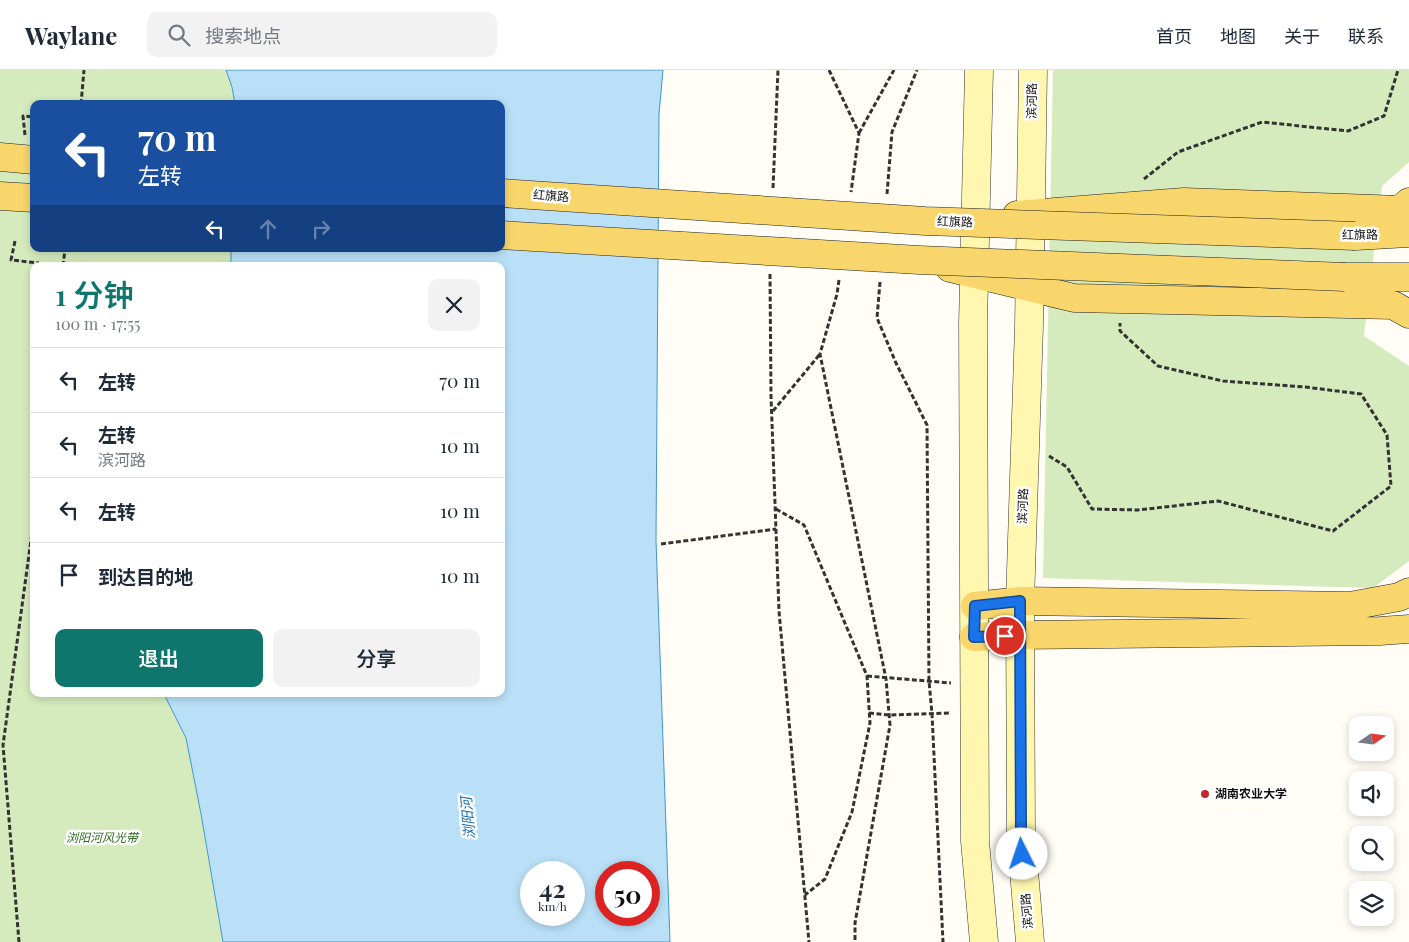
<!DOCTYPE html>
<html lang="zh">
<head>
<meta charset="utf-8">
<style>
  :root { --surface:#fff; --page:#f2f2f3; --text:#1f2937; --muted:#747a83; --line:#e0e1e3; --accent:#0f766e }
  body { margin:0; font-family:"Playfair Display","Noto Sans SC",serif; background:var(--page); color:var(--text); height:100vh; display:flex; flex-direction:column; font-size:19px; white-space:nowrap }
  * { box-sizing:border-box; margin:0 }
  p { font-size:16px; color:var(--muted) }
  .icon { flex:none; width:28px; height:28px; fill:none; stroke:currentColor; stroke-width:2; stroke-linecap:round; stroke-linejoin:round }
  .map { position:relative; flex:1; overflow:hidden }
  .drawer { position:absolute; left:30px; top:192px; width:475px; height:435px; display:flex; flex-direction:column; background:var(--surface); border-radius:10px; box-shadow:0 2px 8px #0003 }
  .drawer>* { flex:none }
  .guide { position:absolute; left:30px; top:30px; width:475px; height:152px; border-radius:10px; box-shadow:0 2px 8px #0003; background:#1a4fa0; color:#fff; overflow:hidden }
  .needle { width:32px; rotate:76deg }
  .controls { position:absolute; left:1349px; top:646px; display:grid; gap:10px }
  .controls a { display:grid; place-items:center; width:45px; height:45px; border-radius:10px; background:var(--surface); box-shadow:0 2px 8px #0003; font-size:25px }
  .speed { position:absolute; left:520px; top:791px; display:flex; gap:10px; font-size:25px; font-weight:700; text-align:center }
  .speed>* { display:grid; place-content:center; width:65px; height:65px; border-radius:50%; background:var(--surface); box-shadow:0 2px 8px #0003; line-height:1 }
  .speed small { font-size:12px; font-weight:400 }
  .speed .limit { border:8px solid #d22; background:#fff; color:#111 }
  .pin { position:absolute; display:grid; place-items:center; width:42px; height:42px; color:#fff; margin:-21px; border:2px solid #fff; border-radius:50%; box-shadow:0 1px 5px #0007 }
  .me { position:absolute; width:55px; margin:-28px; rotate:356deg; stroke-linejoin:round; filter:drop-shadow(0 0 4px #0008) }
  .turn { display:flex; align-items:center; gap:18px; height:105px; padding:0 25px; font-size:22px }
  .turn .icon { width:65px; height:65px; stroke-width:2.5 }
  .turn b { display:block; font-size:35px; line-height:42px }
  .lanes { display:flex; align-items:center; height:48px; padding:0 25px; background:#0003; justify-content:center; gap:25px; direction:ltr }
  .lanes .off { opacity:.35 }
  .round { display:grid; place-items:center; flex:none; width:52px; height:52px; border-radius:10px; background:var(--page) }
  .head { display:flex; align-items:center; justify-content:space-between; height:85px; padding:0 25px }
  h1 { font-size:30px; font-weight:600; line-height:38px; color:var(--accent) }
  .button { display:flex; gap:10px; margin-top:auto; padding:10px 25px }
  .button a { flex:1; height:58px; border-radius:10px; background:var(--accent); color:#fff; font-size:20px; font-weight:600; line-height:58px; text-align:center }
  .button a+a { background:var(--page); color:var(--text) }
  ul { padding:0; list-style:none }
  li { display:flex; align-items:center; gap:15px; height:65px; padding:0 25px; border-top:1px solid var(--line) }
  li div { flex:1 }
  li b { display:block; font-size:19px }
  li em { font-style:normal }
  header { display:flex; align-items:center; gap:30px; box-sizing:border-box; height:70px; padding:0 25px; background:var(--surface); border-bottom:1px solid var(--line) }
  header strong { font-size:24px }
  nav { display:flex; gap:28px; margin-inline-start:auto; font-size:18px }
  .search { width:350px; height:45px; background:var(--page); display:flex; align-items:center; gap:12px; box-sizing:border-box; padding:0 18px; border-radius:10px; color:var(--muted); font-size:19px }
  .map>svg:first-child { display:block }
  .green { fill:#d5ebbd }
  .water { fill:#b9e0f7; stroke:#3f96cf; fill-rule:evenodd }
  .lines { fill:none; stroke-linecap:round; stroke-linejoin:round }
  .secondary-casing { stroke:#333; stroke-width:29 }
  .primary-casing { stroke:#222; stroke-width:29 }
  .path { stroke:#333; stroke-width:3; stroke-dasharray:5 2.5; stroke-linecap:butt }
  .secondary { stroke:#fff6b0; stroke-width:28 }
  .primary { stroke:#f9d66b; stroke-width:28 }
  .primary-bridge-casing { stroke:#222; stroke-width:29; stroke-linecap:butt }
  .primary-bridge { stroke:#f9d66b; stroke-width:28 }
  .route-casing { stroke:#114b97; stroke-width:12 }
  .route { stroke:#1a73e8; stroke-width:9 }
  .poi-dot { fill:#c4262e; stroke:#fff; stroke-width:2 }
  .labels { text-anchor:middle; stroke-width:5; stroke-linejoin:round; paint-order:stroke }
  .street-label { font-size:12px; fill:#111; stroke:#fff }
  .poi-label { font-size:12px; font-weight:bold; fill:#111; stroke:#fff; text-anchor:start }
  .park-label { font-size:12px; font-style:italic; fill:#2f6b1f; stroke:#fff }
  .water-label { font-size:14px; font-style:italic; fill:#1768a6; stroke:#fff }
</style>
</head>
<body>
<header>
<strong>Waylane</strong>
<div class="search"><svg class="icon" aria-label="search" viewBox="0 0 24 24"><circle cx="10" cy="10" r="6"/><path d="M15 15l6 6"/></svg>搜索地点</div>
<nav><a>首页</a><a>地图</a><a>关于</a><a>联系</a></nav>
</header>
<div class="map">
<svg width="1409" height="872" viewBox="0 0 1409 872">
  <rect width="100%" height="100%" fill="#fffdf5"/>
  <!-- green -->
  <path class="green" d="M0 0H226L232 17 235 34H34V179H231V196H34V624H164L186 668 201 744 223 872H0Z
    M1053 0H1409V92L1382 116 1364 266 1409 296V491L1373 518 1043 508Z"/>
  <!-- water -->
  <path class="water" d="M226 0H663L659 44 656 470 670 872H223L201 744 186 668 164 624H501V196H231V179H501V34H235L232 17ZM531 802H574V845H531ZM606 802H649V845H606Z"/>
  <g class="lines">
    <defs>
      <path id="secondary" d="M979 0 973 254 975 771 984 872
        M1030 872 1021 766 1020 531 1029 256 1033 0"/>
      <path id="primary" d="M0 87 34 90
        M0 126 34 128
        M1017 145 1184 132 1400 140 1409 132
        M1355 166 1409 163
        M950 198 1074 228 1393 235 1409 244
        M1345 207H1409
        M975 536 1020 531 1350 536 1399 527 1409 522
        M974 567 1020 565 1380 561 1409 559"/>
    </defs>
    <!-- secondary casing -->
    <use href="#secondary" class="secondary-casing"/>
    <!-- primary casing -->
    <use href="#primary" class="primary-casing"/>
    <!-- path -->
    <path class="path" d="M829 0 859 63 851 122
      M81 34 84 0
      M859 63 894 0
      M25 65 23 46 34 47
      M1144 109 1178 82 1262 52 1348 61 1384 46 1398 0
      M773 118 778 0
      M887 124 892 62 917 0
      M15 171 11 190 39 193
      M63 196 65 179
      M770 204 771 326 779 541 809 872
      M839 210 837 224 820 284 886 609 890 655 855 853V872
      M880 212 877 248 896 293 927 355 929 611 932 644 943 872
      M773 341 820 284
      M1049 386 1067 397 1092 439 1138 440 1218 431 1333 461 1391 416 1387 365 1361 324 1305 317 1223 311 1158 296 1120 261V253
      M776 439 804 455 867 606 870 653 852 742 825 809 805 825
      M661 474 776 459
      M867 606 951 613
      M869 643 889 645 951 643
      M19 872 3 675 34 448"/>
    <!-- secondary -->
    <use href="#secondary" class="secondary"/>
    <!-- primary -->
    <use href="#primary" class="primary"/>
    <defs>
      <path id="primary-bridge" d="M501 123 925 151 1355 166
        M501 165 919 190 1345 207"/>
    </defs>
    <!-- primary-bridge casing -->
    <use href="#primary-bridge" class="primary-bridge-casing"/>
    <!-- primary-bridge -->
    <use href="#primary-bridge" class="primary-bridge"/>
  </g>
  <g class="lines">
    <defs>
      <path id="route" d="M1005 566 974 567 975 536 1020 531 1021 766 1022 784"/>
    </defs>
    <!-- route casing -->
    <use href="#route" class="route-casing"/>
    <!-- route -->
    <use href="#route" class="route"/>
  </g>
  <!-- markers -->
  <circle class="poi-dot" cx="1205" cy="724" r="5"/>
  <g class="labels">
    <!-- street labels -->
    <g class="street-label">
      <text transform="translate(1032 31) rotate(-89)" y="4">滨河路</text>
      <text transform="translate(551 126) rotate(4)" y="4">红旗路</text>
      <text transform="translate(955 152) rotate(2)" y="4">红旗路</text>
      <text transform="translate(1360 165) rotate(-1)" y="4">红旗路</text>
      <text transform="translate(1023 436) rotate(-88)" y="4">滨河路</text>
      <text transform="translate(1027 841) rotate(-95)" y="4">滨河路</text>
    </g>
    <!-- poi labels -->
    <g class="poi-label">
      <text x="1215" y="728">湖南农业大学</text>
    </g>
    <!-- park labels -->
    <g class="park-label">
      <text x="102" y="772">浏阳河风光带</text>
    </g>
    <!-- water labels -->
    <g class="water-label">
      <text transform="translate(468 748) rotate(-95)" y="5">浏阳河</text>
    </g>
  </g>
</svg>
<div class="controls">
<a><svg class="needle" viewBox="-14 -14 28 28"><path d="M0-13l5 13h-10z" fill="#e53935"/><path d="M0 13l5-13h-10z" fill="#747a83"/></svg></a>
<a><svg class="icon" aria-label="sound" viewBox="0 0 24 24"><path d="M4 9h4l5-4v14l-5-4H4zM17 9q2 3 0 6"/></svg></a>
<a><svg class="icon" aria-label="search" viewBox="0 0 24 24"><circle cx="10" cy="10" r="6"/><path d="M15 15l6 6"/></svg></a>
<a><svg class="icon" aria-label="layers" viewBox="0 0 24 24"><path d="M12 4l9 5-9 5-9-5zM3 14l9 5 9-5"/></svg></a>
</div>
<div class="speed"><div>42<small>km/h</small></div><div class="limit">50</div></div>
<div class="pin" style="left:1005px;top:566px;background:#d93025"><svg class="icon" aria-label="arrive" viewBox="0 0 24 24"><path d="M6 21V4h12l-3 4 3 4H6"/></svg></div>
<svg class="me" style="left:1022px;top:784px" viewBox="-20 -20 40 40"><circle r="19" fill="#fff"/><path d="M0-13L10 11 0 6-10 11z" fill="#1a73e8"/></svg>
<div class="guide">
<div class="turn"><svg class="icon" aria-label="left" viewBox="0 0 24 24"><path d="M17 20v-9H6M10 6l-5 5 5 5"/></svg><div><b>70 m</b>左转</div></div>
<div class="lanes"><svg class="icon" aria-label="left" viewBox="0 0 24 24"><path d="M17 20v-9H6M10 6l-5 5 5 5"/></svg><svg class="icon off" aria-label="ahead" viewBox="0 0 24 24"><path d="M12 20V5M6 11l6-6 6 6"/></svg><svg class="icon off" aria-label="right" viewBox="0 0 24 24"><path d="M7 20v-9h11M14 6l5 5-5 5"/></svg></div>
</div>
<section class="drawer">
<div class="head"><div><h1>1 分钟</h1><p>100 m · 17:55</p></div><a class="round"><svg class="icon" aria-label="close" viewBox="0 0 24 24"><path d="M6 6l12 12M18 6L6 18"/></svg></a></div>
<ul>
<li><svg class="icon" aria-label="left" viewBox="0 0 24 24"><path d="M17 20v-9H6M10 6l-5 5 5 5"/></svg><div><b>左转</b></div><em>70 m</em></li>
<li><svg class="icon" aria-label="left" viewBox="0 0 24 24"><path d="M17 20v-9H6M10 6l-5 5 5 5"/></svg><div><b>左转</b><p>滨河路</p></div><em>10 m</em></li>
<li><svg class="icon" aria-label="left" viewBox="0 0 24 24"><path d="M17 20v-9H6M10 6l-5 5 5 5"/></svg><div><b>左转</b></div><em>10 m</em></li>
<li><svg class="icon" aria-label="arrive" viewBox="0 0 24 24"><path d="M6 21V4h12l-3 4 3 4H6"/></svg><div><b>到达目的地</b></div><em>10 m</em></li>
</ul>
<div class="button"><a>退出</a><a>分享</a></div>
</section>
</div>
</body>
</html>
